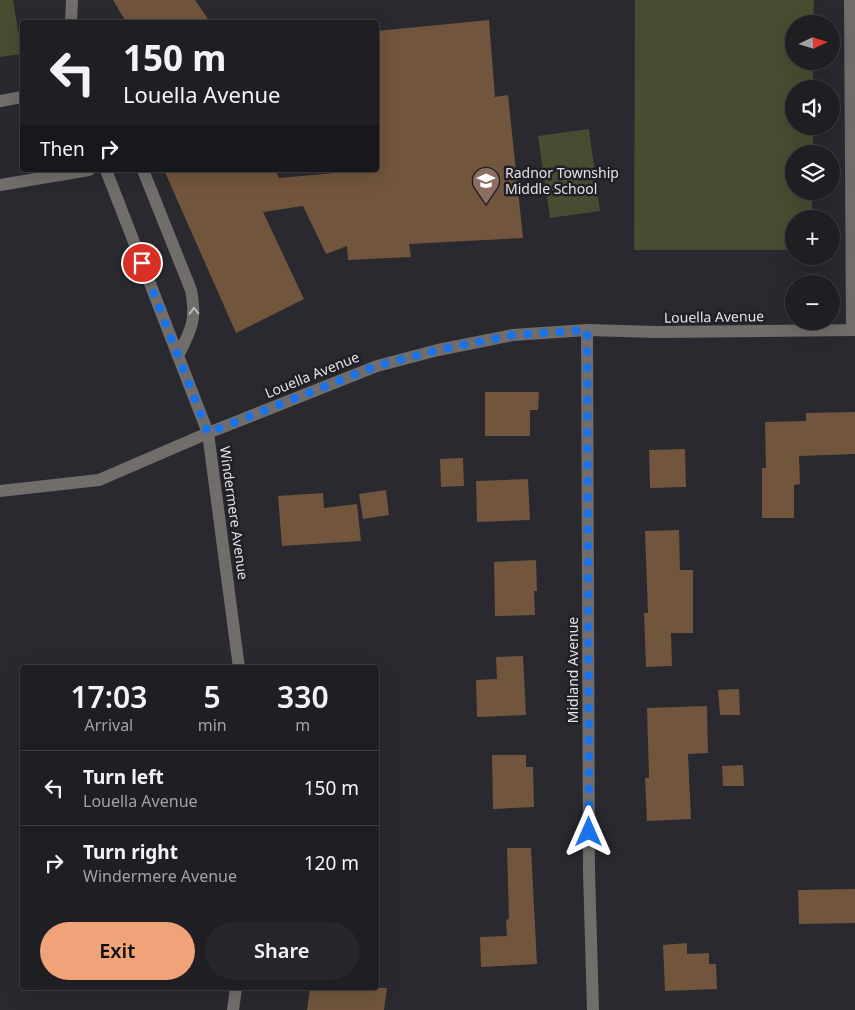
<!DOCTYPE html>
<html lang="en">
<head>
<meta charset="utf-8">
<style>
  :root { --surface:#1f1f23; --page:#27272b; --text:#f1f3f6; --muted:#a1a2a6; --line:#3c3d41; --accent:#f0a378 }
  body { margin:0; font-family:"Noto Sans",sans-serif; background:var(--page); color:var(--text); height:100vh; display:flex; flex-direction:column; font-size:19px; white-space:nowrap }
  * { box-sizing:border-box; margin:0 }
  p { font-size:16px; color:var(--muted) }
  .icon { flex:none; width:28px; height:28px; fill:none; stroke:currentColor; stroke-width:2; stroke-linecap:round; stroke-linejoin:round }
  .map { position:relative; flex:1; overflow:hidden }
  .drawer { position:absolute; left:20px; top:665px; width:359px; height:325px; display:flex; flex-direction:column; background:var(--surface); border-radius:5px; box-shadow:0 5px 20px #0002,0 0 0 1px var(--line) }
  .drawer>* { flex:none }
  .hud { position:absolute; left:20px; top:20px; width:359px; height:152px; border-radius:5px; box-shadow:0 5px 20px #0002,0 0 0 1px var(--line); background:#1f1f23; color:var(--text); overflow:hidden }
  .needle { width:32px; rotate:86deg }
  .tools { position:absolute; left:785px; top:15px; display:grid; gap:10px }
  .tools a { display:grid; place-items:center; width:55px; height:55px; border-radius:50%; background:var(--surface); box-shadow:0 5px 20px #0002,0 0 0 1px var(--line); font-size:25px }
  .pin { position:absolute; display:grid; place-items:center; width:42px; height:42px; color:#fff; margin:-21px; border:2px solid #fff; border-radius:50%; box-shadow:0 1px 5px #0007 }
  .me { position:absolute; width:55px; margin:-28px; rotate:0deg; stroke-linejoin:round; filter:drop-shadow(0 0 4px #0008) }
  .turn { display:flex; align-items:center; gap:18px; height:105px; padding:0 20px; font-size:22px }
  .turn .icon { width:65px; height:65px; stroke-width:2.5 }
  .turn b { display:block; font-size:35px; line-height:42px }
  .then { display:flex; align-items:center; height:48px; padding:0 20px; background:#0003; gap:10px; font-size:19px }
  .eta { display:flex; justify-content:space-evenly; align-items:center; height:85px; text-align:center }
  .eta b { font-size:30px; font-weight:600; line-height:35px }
  .action { display:flex; gap:10px; margin-top:auto; padding:10px 20px }
  .action a { flex:1; height:58px; border-radius:30px; background:var(--accent); color:#111; font-size:20px; font-weight:600; line-height:58px; text-align:center }
  .action a+a { background:var(--page); color:var(--text) }
  ul { padding:0; list-style:none }
  li { display:flex; align-items:center; gap:15px; height:75px; padding:0 20px; border-top:1px solid var(--line) }
  li div { flex:1 }
  li b { display:block; font-size:19px }
  li em { font-style:normal }
  .map>svg:first-child { display:block }
  .green { fill:#484c30 }
  .building { fill:#71553d }
  .lines { fill:none; stroke-linecap:round; stroke-linejoin:round }
  .minor { stroke:#706d6b; stroke-width:12 }
  .oneway { stroke:#bab9bb }
  .route { stroke:#1a73e8; stroke-width:9; stroke-dasharray:0 16.2 }
  .labels { text-anchor:middle; stroke-width:5; stroke-linejoin:round; paint-order:stroke }
  .poi-label { font-size:14px; fill:#e2e2e6; stroke:#202026; text-anchor:start }
  .street-label { font-size:14px; fill:#e2e2e6; stroke:#202026 }
</style>
</head>
<body>
<div class="map">
<svg width="855" height="1010" viewBox="0 0 855 1010">
  <rect width="100%" height="100%" fill="#29292f"/>
  <!-- green -->
  <path class="green" d="M0 0H13L22 54 0 57Z
    M635 0H814L813 24H794V61H813V89H794V126H813V154H794V191H812V219H794V250H634Z
    M589 129 600 211 550 218 538 136Z"/>
  <!-- building -->
  <path class="building" d="M113 0H195L210 22H126Z
    M489 20 495 97 508 95 523 238 409 244 411 257 348 260 347 246 326 254 303 206 263 212 304 299 236 333 164 170H275L279 178 335 173 334 170H376V31Z
    M485 392H539L538 410H530V436H485Z
    M855 412V454L799 456 800 484 794 485V518H762V468H766L765 422 806 421V413Z
    M685 449 686 487 650 488 649 450Z
    M463 458 464 486 441 487 440 459Z
    M528 479 530 520 477 522 476 481Z
    M386 490 389 515 363 519 359 494Z
    M323 493 324 508 357 504 361 541 282 546 278 496Z
    M679 530 680 570H693V633H671L672 666 646 667 644 613H648L645 531Z
    M536 560 537 591H534L535 615 495 616 494 562Z
    M523 656 526 715 477 717 476 680 497 679 496 657Z
    M739 689 740 715H720L718 690Z
    M707 706 708 753 688 754 691 819 647 821 645 778H649L647 708Z
    M492 755H526V767H533L534 807 493 809Z
    M743 765 744 786H723L722 766Z
    M507 848H531L537 964 481 967 480 937 507 936 506 920 509 919Z
    M855 889V923L799 924 798 890Z
    M687 943V954L709 953V964H716L717 989 665 991 663 945Z
    M310 988H387L384 1010H307Z"/>
  <g class="lines">
    <!-- minor -->
    <path class="minor" d="M850 0 852 330
      M71 22 72 0
      M0 101 22 97
      M106 170 208 433 239 668
      M143 170 191 290C197 320 191 330 178 356
      M0 185 89 170
      M587 330 589 871 593 1010
      M0 491 99 480 208 433 377 366 438 350 513 335 587 330 656 332 855 330
      M233 1010 236 988"/>
  </g>
  <!-- one-way arrows -->
  <defs><path id="oneway-chevron" d="M-2-3.5L2.5 0L-2 3.5" fill="none" stroke-width="1.6" stroke-linecap="round" stroke-linejoin="round" transform="scale(1.25)"/></defs>
  <use class="oneway" href="#oneway-chevron" transform="translate(194 311) rotate(-92)"/>
  <g class="lines">
    <!-- route -->
    <path class="route" d="M142 263 208 433 376 366 438 350 513 335 587 330 589 832"/>
  </g>
  <!-- icons -->
  <defs>
    <symbol id="school-pin" viewBox="-11 -11 22 30"><path d="M0 17L-7.5 6A9.5 9.5 0 1 1 7.5 6Z" fill="#8d6e63" stroke="#202026"/><path d="M0-5L7-2L0 1L-7-2ZM-4 1L0 2.5L4 1V4Q0 6-4 4Z" fill="#fff"/></symbol>
  </defs>
  <g fill-rule="evenodd">
    <use href="#school-pin" x="470" y="165" width="32" height="43"/>
  </g>
  <g class="labels">
    <!-- poi labels -->
    <g class="poi-label">
      <text x="505" y="178">Radnor Township<tspan x="505" dy="16">Middle School</tspan></text>
    </g>
    <!-- street labels -->
    <g class="street-label">
      <text transform="translate(714 317) rotate(-1)" y="5">Louella Avenue</text>
      <text transform="translate(312 375) rotate(-22)" y="5">Louella Avenue</text>
      <text transform="translate(234 513) rotate(82)" y="5">Windermere Avenue</text>
      <text transform="translate(573 670) rotate(-90)" y="5">Midland Avenue</text>
    </g>
  </g>
</svg>
<div class="tools">
<a><svg class="needle" viewBox="-14 -14 28 28"><path d="M0-13l5 13h-10z" fill="#e53935"/><path d="M0 13l5-13h-10z" fill="#a1a2a6"/></svg></a>
<a><svg class="icon" aria-label="sound" viewBox="0 0 24 24"><path d="M4 9h4l5-4v14l-5-4H4zM17 9q2 3 0 6"/></svg></a>
<a><svg class="icon" aria-label="layers" viewBox="0 0 24 24"><path d="M12 4l9 5-9 5-9-5zM3 14l9 5 9-5"/></svg></a>
<a>+</a>
<a>−</a>
</div>
<div class="pin" style="left:142px;top:263px;background:#d93025"><svg class="icon" aria-label="arrive" viewBox="0 0 24 24"><path d="M6 21V4h12l-3 4 3 4H6"/></svg></div>
<svg class="me" style="left:589px;top:832px" viewBox="-20 -20 40 40"><path d="M0-17L14 15 0 8-14 15z" fill="#1a73e8" stroke="#fff" stroke-width="4"/></svg>
<div class="hud">
<div class="turn"><svg class="icon" aria-label="left" viewBox="0 0 24 24"><path d="M17 20v-9H6M10 6l-5 5 5 5"/></svg><div><b>150 m</b>Louella Avenue</div></div>
<div class="then">Then<svg class="icon" aria-label="right" viewBox="0 0 24 24"><path d="M7 20v-9h11M14 6l5 5-5 5"/></svg></div>
</div>
<section class="drawer">
<div class="eta">
<div><b>17:03</b><p>Arrival</p></div>
<div><b>5</b><p>min</p></div>
<div><b>330</b><p>m</p></div>
</div>
<ul>
<li><svg class="icon" aria-label="left" viewBox="0 0 24 24"><path d="M17 20v-9H6M10 6l-5 5 5 5"/></svg><div><b>Turn left</b><p>Louella Avenue</p></div><em>150 m</em></li>
<li><svg class="icon" aria-label="right" viewBox="0 0 24 24"><path d="M7 20v-9h11M14 6l5 5-5 5"/></svg><div><b>Turn right</b><p>Windermere Avenue</p></div><em>120 m</em></li>
</ul>
<div class="action"><a>Exit</a><a>Share</a></div>
</section>
</div>
</body>
</html>
